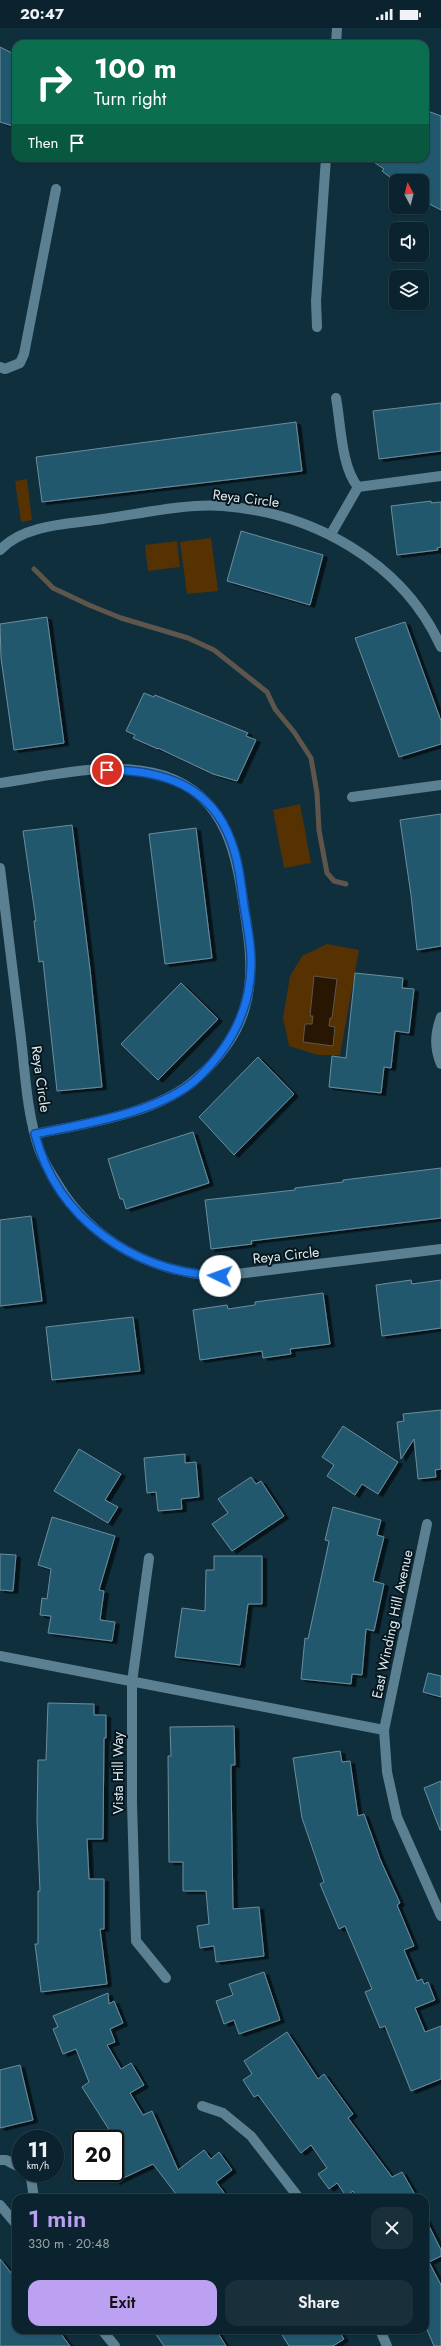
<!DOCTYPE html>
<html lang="en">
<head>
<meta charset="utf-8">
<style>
  :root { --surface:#0b232e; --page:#192f3a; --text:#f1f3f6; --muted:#9aa4aa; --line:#2b404a; --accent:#bca0f2 }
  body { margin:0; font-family:Jost,sans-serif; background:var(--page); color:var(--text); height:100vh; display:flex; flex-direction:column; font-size:15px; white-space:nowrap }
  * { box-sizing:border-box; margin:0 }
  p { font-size:13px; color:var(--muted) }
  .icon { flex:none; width:22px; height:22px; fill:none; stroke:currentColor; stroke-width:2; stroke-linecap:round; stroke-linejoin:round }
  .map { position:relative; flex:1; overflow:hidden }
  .drawer { position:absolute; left:12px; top:2166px; width:417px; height:140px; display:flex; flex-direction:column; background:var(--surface); border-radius:12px; box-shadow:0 1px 3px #0004,0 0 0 1px var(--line) }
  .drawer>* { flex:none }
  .banner { position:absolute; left:12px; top:12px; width:417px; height:122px; border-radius:12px; box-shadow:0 1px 3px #0004,0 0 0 1px var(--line); background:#0b6e4f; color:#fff; overflow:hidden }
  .needle { width:26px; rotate:353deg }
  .buttons { position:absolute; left:389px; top:146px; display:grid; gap:8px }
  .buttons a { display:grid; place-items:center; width:40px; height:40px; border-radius:8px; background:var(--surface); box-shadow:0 1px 3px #0004,0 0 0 1px var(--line); font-size:20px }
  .speed { position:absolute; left:12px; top:2102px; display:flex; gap:8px; font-size:20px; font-weight:700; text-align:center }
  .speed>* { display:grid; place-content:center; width:52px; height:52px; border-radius:50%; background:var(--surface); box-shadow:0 1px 3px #0004,0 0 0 1px var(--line); line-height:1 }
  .speed small { font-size:10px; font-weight:400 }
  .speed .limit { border:2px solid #111; border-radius:6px; background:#fff; color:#111 }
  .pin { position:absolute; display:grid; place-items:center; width:34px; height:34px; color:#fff; margin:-17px; border:2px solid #fff; border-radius:50%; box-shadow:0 1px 4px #0007 }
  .me { position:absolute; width:44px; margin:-22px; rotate:273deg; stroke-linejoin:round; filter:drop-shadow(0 0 3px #0008) }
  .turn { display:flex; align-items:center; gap:14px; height:84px; padding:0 16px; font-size:18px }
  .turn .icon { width:52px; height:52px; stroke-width:2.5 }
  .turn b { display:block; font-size:28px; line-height:34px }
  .then { display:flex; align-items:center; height:38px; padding:0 16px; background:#0003; gap:8px; font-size:15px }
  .round { display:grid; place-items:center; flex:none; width:42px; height:42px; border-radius:12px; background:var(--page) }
  .head { display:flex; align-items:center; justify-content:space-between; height:68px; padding:0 16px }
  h1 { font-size:24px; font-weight:600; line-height:30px; color:var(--accent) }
  .primary-button { display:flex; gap:8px; margin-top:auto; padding:8px 16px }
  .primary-button a { flex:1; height:46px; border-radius:12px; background:var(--accent); color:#111; font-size:16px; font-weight:600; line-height:46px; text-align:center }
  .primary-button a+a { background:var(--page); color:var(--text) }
  .status { display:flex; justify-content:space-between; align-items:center; height:28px; padding:0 20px; background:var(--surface); direction:ltr }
  .status svg { height:11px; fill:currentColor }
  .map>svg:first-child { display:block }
  .green { fill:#563202 }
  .water { fill:#281603; stroke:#5e564c }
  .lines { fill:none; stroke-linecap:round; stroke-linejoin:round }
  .stream { stroke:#5e564c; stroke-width:5 }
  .building { fill:#24586e; stroke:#6b8d9c; filter:url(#shadow) }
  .minor { stroke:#5b8091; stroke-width:10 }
  .route-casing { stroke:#114b97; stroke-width:10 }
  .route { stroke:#1a73e8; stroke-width:7 }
  .labels { text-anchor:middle; stroke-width:4; stroke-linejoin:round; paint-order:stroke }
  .street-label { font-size:14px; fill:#dbecf5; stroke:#08161c }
</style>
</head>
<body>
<div class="status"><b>20:47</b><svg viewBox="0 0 49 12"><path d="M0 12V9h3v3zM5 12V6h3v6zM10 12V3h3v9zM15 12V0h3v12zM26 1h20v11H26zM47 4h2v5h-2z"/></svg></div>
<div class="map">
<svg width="441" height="2318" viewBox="0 0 441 2318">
  <defs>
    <filter id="shadow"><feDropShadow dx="4.5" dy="2.5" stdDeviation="0" flood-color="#0009"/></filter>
  </defs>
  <rect width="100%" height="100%" fill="#0f2f3d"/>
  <!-- green -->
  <path class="green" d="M27 451 32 492 21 494 15 453Z
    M211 510 218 563 187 566 180 514Z
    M177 513 180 539 148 543 145 517Z
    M300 776 311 835 284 840 273 782Z
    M327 916 359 922 340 1027H318L289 1018 283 990 290 948 302 928Z"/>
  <!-- water -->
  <path class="water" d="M314 948 337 951 332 990H330L329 998 335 999 333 1018 303 1014 305 996H312L313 988H310Z"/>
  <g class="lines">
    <!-- stream -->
    <path class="stream" d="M34 541 53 560 89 577 121 590 188 610 214 622 267 664 275 681 294 704 311 730 317 765 319 802 327 845 334 853 346 856"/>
  </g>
  <!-- building -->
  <path class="building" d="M0 19 16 27V99L0 94Z
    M425 82 441 88V182L422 172V153H395L382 143 384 141 368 130H425Z
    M441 375V423L379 431 373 383Z
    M296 394 302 443 42 474 36 429Z
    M431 473V475L441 474V519L437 520 438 522 397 527 391 478Z
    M241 503 323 527 310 577 227 553Z
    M47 589 64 715 14 722 1 630 0 596Z
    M405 594 441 693V716L399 729 355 610Z
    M144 665 154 669 155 667 248 705 246 708 256 712 237 753 213 746 158 720V721L133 710 135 707 126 703Z
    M441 786V918L417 922 411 867 400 792Z
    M72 797 90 941 102 1059 57 1063 43 933 39 934 34 893H36L23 803Z
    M196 800 212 930 165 936 149 806Z
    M355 945 403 950 402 960 414 961 409 1005 395 1003 391 1040 384 1039 381 1065 329 1059 332 1028 346 1030Z
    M181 955 218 991 158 1052 121 1016Z
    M258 1029 294 1066 234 1127 199 1089Z
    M193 1104 209 1155 126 1181 123 1171H120L108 1131Z
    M441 1140V1190L251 1213 252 1216 211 1221 205 1172 295 1162V1160L343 1154V1152Z
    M31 1188 42 1273 0 1278V1192Z
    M411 1252 412 1256 441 1252V1300L382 1308 376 1257Z
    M323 1265 330 1316 290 1321 291 1326 263 1330 262 1323 200 1332 193 1282 227 1277 228 1281 255 1277V1274Z
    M133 1289 140 1343 52 1352 46 1299Z
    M441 1382V1441L435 1442 436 1449 418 1451 414 1411 401 1431 397 1394 404 1393 403 1386Z
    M343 1398 398 1434 378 1466 362 1456 355 1467 327 1448 334 1437 322 1429Z
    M79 1421 121 1446 105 1472 118 1479 108 1495 54 1463Z
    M185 1426V1435L196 1434 199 1469 181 1471 182 1481 158 1483 156 1464 147 1465 144 1430Z
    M251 1449 256 1456 261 1453 284 1488 232 1523 212 1496 228 1485 218 1471Z
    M333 1479 381 1492 377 1507 384 1509 373 1553 384 1556 374 1603 366 1601 362 1647 352 1646 351 1656 301 1651 305 1610 308 1611 327 1523 329 1513 325 1512Z
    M52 1489 115 1508 99 1562 104 1563 100 1592 115 1594 112 1613 48 1605 51 1588 40 1587 42 1570 47 1571 51 1541 38 1537Z
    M0 1526 16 1527 13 1563 0 1562Z
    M214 1528H262V1576H248L240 1637 175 1629 182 1580 205 1583 206 1542H214Z
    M428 1645 441 1648V1669L423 1664Z
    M48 1675 94 1676V1687H106V1710H104L103 1811H87L89 1851H104V1901H100L107 1956 41 1964 35 1916H38V1863H40L37 1792 38 1732H46Z
    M234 1698 235 1737H231V1747L233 1881 259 1879 264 1928 216 1934 214 1918 200 1920 197 1898 209 1896 206 1863H183V1834H169L168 1728H171L170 1699Z
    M340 1723 342 1734 350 1733 358 1788 364 1786 380 1831 400 1875 397 1877 414 1918 404 1922 417 1953 422 1951 424 1956 428 1954 435 1972 415 1980 425 2004 441 1998V2051L411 2063 385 1998 380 2000 365 1964 372 1961 345 1898 339 1901 320 1856 324 1854 302 1790 293 1730Z
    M441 1753V1802H440L424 1760Z
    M264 1944 280 1992 239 2006 234 1992 224 1996 216 1973 233 1967 229 1956Z
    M108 1965 109 1976 114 1973 123 1995 110 2001 115 2014 107 2017 121 2041 131 2035 144 2057 130 2065 143 2087 152 2083 178 2142 204 2122 211 2131 219 2124 232 2142 216 2154 228 2170H179L153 2136 115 2154V2111L82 2059 89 2054 76 2021 63 2026 53 2001 58 1999 53 1988Z
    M287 2004 318 2051 324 2046 353 2086 348 2090 392 2149 402 2144 417 2170H357L353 2163 346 2168 337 2155 329 2161 318 2146 327 2140 311 2117 301 2125 258 2067 254 2069 243 2052 252 2046 244 2033Z
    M20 2037 33 2092 0 2100V2042Z
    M425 2190 441 2222V2228L429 2234 441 2257V2318H434L425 2297Z
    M0 2231 16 2251V2302H58L70 2318H0Z
    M153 2302H216L226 2318H164Z
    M279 2302H338L344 2311 333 2318H289Z"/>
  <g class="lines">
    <!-- minor -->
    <path class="minor" d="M336 16 337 0
      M317 299 316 273 326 130
      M0 339 5 341 20 335 24 326 56 161
      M336 370C341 396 341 439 358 459L441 448
      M331 506 358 459
      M0 522C24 496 70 496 103 491 139 486 187 475 223 478 313 485 403 534 441 619
      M0 755C52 748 113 731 165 748 228 769 237 829 245 886 250 917 254 948 245 979 238 1006 218 1032 197 1050 160 1085 85 1096 35 1106
      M352 769 441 757
      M0 840C7 894 13 948 20 1002 25 1040 26 1083 39 1121 43 1133 50 1144 57 1155 92 1214 153 1245 220 1248L441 1221
      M441 989C435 1006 434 1019 441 1036
      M427 1496 384 1702 387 1744 397 1789 441 1888
      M149 1530 132 1654V1775L136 1913 166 1950
      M0 1628 384 1702
      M202 2078 223 2085 251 2108 299 2170
      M0 2132H6L21 2140
      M26 2145 31 2150 34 2170
      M0 2177 16 2196
      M102 2302 115 2318
      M380 2302 387 2318"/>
  </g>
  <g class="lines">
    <defs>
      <path id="route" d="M107 742C162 742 211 757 231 813 239 834 241 856 244 878 247 897 252 919 251 938 250 983 230 1019 199 1049 163 1084 84 1096 35 1106 57 1192 134 1244 220 1248"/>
    </defs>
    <!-- route casing -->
    <use href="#route" class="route-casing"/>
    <!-- route -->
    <use href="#route" class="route"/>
  </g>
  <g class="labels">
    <!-- street labels -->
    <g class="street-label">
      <text transform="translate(246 470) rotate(7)" y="5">Reya Circle</text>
      <text transform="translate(41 1051) rotate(82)" y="5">Reya Circle</text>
      <text transform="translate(286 1227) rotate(-6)" y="5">Reya Circle</text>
      <text transform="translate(392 1596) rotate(-78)" y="5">East Winding Hill Avenue</text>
      <text transform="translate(118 1745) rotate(-90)" y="5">Vista Hill Way</text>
    </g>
  </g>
</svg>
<div class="buttons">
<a><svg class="needle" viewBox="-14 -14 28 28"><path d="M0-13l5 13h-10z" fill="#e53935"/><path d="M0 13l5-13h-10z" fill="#9aa4aa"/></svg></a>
<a><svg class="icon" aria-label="sound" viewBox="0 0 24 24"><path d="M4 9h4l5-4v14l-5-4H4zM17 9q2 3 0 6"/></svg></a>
<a><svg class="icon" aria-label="layers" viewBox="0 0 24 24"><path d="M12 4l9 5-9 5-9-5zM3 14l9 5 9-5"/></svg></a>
</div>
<div class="speed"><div>11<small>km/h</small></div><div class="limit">20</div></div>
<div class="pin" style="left:107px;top:742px;background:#d93025"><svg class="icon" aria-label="arrive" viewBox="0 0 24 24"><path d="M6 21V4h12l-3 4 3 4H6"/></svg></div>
<svg class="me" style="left:220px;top:1248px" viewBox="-20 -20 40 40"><circle r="19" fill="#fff"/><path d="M0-13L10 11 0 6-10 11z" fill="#1a73e8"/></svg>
<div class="banner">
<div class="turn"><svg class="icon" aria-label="right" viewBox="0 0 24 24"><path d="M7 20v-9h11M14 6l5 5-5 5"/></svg><div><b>100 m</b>Turn right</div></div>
<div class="then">Then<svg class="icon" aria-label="arrive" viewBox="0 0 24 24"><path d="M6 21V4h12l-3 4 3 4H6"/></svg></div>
</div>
<section class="drawer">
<div class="head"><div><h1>1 min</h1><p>330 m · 20:48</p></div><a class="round"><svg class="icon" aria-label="close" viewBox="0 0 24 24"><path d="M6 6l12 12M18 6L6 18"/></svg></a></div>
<div class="primary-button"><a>Exit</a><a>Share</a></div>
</section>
</div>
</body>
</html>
